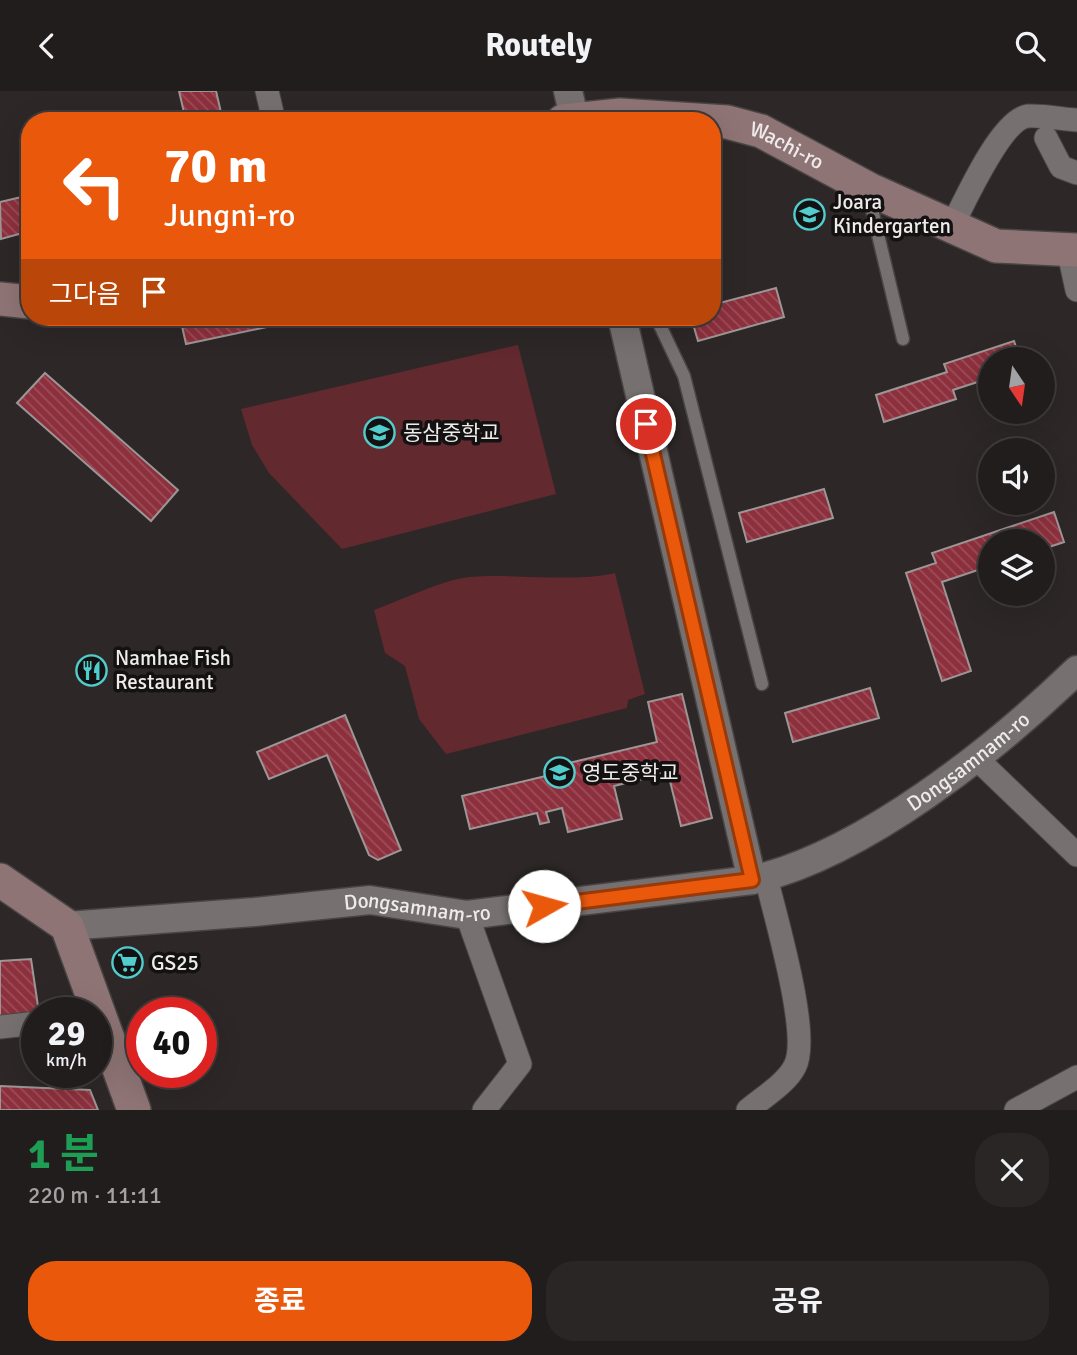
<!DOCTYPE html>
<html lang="ko">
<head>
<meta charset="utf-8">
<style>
  :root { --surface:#221d1d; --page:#2a2626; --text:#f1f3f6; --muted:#a2a2a4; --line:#3f3b3b; --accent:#ea580c }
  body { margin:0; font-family:Signika,"Noto Sans KR",sans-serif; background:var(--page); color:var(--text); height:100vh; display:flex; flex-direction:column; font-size:26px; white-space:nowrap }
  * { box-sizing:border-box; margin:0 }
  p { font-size:23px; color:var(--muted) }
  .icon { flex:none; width:38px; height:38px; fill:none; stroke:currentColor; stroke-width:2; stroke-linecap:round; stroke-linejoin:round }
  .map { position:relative; height:1019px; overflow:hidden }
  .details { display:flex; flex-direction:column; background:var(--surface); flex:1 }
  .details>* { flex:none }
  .guide { position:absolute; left:21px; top:21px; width:700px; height:214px; border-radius:28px; box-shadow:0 7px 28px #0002,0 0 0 2px var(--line); background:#ea580c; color:#fff; overflow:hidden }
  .needle { width:46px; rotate:167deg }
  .tools { position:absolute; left:978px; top:256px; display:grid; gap:14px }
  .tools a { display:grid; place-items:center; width:77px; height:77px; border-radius:50%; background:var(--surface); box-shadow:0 7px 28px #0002,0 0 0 2px var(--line); font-size:35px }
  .speed { position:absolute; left:21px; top:906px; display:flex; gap:14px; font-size:35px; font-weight:700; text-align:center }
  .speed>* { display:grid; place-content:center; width:91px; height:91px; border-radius:50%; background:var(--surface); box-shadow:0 7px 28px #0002,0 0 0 2px var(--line); line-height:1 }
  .speed small { font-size:18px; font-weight:400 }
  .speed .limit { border:10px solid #d22; background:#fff; color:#111 }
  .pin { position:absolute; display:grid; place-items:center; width:60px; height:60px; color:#fff; margin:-30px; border:4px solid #fff; border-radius:50%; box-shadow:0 2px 7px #0007 }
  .me { position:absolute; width:77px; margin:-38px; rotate:83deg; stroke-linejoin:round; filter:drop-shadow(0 0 5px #0008) }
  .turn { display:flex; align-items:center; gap:24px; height:147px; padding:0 28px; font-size:32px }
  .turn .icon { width:91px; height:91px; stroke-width:2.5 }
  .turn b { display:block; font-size:49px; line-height:60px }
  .then { display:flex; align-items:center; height:66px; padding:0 28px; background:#0003; gap:14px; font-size:26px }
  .round { display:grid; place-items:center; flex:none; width:74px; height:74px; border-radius:28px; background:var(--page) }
  .headline { display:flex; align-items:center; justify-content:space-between; height:119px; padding:0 28px }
  h1 { font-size:42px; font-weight:700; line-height:52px; color:#1e9e55 }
  .button { display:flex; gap:14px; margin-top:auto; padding:14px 28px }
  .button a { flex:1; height:80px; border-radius:28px; background:var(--accent); color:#fff; font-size:28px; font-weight:700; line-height:80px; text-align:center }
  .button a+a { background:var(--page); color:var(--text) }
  header { display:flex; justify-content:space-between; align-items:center; height:91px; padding:0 28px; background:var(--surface); font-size:32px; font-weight:700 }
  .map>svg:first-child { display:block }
  .pitch { fill:#62292f }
  .building { fill:url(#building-back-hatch); stroke:#9d9696; stroke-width:2 }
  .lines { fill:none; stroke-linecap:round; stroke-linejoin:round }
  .service-casing { stroke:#494545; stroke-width:15 }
  .minor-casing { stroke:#494545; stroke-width:25 }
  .tertiary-casing { stroke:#494545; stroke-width:31 }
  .secondary-casing { stroke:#494545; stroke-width:36 }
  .service { stroke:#767070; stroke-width:12 }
  .minor { stroke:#767070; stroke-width:23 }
  .tertiary { stroke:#767070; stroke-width:28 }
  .secondary { stroke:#8f7475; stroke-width:33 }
  .route-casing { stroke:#983908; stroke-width:18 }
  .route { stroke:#ea580c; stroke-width:12 }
  .labels { text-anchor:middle; stroke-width:7; stroke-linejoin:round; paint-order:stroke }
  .street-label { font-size:21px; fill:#efebeb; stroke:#131111 }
  .poi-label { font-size:21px; fill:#efebeb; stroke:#131111; text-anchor:start }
</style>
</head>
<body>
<header><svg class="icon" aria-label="back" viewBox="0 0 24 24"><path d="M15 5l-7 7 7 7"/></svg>Routely<svg class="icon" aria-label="search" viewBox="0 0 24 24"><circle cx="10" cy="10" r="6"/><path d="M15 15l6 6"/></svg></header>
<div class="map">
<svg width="1077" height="1019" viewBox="0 0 1077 1019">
  <defs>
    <pattern id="building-back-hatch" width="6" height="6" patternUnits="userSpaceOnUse" patternTransform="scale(1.75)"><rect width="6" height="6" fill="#8d303d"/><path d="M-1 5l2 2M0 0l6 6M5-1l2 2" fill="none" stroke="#9d4e59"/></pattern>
  </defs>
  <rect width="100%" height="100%" fill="#2d2727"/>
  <!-- pitch -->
  <path class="pitch" d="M518 254 556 403 342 458 269 382 252 354 241 318Z
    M615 482 645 603 628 609 627 617 446 663 419 628 405 575 385 562 374 519C402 509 441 489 470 486 516 482 573 492 615 482Z"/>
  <!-- building -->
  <path class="building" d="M179 0H216L223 30H186Z
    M30 104V140L1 148 0 111Z
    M776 197 784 226 698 250 691 226H712V214Z
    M180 226H314L186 253Z
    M1014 250 1020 268H990V287L953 299 956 308 884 331 876 304 947 281 944 273Z
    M45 282 178 399 151 430 17 312Z
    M824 398 833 427 747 451 739 422Z
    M1054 421 1064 451 1043 458V450H990V475L942 491 971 580 942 590 906 482 936 472 932 462Z
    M870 597 879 627 793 651 785 622Z
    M682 603 712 727 681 735 668 682 614 695 622 728 568 741 562 717 546 721 549 731 540 733 537 722 470 738 462 705 550 684 548 677 657 651 648 611Z
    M345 624 401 759 378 769 369 764 327 664 269 688 257 661Z
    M31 868 39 922 0 927V870Z
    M0 995 90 999 98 1019H0Z"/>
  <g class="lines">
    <defs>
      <path id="service" d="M868 102 903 248
        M656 226 684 285 762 593"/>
      <path id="minor" d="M267 0 274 30
        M1046 47 1061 76 1077 82
        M952 135C964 112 1001 28 1028 25 1043 24 1061 28 1077 29
        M1068 158 1077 199
        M976 667 1077 764
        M467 824 520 973 484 1019
        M0 936 37 932
        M748 1019C762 1007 787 992 795 975 811 944 775 825 766 786
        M1016 1019 1077 986"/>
      <g id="tertiary">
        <path d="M568 0 575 30"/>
        <path d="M622 226 752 789"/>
        <path id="s1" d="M67 835 254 821 370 809 467 824 752 789C863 764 995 658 1077 579"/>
      </g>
      <g id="secondary">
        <path id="s2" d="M563 30 620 24 727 31 761 40 871 99 996 155 1077 159"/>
        <path d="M0 208 30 211"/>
        <path d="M0 789 67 835 134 1019"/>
      </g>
    </defs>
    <!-- service casing -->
    <use href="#service" class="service-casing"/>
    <!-- minor casing -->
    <use href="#minor" class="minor-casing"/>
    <!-- tertiary casing -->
    <use href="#tertiary" class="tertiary-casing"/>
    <!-- secondary casing -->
    <use href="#secondary" class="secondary-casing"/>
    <!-- service -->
    <use href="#service" class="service"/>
    <!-- minor -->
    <use href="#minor" class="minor"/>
    <!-- tertiary -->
    <use href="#tertiary" class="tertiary"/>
    <!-- secondary -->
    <use href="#secondary" class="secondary"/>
  </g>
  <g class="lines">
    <defs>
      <path id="route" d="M544 815 752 789 646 333"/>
    </defs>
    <!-- route casing -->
    <use href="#route" class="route-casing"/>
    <!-- route -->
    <use href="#route" class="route"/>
  </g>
  <!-- icons -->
  <defs>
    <symbol id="school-ring" viewBox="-11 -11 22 22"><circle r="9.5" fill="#131111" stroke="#52cdcd" stroke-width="1.5"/><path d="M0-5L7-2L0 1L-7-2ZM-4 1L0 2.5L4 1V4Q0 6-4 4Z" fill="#52cdcd"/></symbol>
    <symbol id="restaurant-ring" viewBox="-11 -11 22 22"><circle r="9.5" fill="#131111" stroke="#52cdcd" stroke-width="1.5"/><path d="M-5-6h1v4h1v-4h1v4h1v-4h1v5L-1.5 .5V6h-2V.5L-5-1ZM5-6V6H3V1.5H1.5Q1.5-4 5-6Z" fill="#52cdcd"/></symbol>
    <symbol id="supermarket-ring" viewBox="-11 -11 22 22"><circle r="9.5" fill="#131111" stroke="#52cdcd" stroke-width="1.5"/><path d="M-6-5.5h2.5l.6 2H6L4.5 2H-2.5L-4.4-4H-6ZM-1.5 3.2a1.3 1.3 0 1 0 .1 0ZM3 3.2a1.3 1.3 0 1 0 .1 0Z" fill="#52cdcd"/></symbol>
  </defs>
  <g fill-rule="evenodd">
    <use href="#school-ring" x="792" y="106" width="35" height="35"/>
    <use href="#school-ring" x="362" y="324" width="35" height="35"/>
    <use href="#restaurant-ring" x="74" y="562" width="35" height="35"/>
    <use href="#school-ring" x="542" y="664" width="35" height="35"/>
    <use href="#supermarket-ring" x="110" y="854" width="35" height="35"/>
  </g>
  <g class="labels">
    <!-- street labels -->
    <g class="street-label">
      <text dy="7" stroke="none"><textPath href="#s2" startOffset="229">Wachi-ro</textPath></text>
      <text dy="7" stroke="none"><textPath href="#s1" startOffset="938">Dongsamnam-ro</textPath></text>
      <text dy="7" stroke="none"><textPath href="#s1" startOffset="352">Dongsamnam-ro</textPath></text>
    </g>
    <!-- poi labels -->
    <g class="poi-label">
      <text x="833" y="118">Joara<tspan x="833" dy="24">Kindergarten</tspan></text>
      <text x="403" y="349">동삼중학교</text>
      <text x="115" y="574">Namhae Fish<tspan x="115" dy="24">Restaurant</tspan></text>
      <text x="582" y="689">영도중학교</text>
      <text x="151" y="879">GS25</text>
    </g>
  </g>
</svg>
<div class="tools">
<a><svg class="needle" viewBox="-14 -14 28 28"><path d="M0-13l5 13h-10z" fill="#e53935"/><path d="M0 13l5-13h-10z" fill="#a2a2a4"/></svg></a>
<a><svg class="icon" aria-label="sound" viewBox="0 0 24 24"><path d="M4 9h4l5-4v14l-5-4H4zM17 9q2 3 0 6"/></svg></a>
<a><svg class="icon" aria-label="layers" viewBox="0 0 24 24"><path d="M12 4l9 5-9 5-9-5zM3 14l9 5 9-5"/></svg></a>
</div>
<div class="speed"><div>29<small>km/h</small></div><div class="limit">40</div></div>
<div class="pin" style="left:646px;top:333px;background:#d93025"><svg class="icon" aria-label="arrive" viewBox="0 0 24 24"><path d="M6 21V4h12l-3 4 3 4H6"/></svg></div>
<svg class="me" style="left:544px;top:815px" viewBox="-20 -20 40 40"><circle r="19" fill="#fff"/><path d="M0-13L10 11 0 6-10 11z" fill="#ea580c"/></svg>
<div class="guide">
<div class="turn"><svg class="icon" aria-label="left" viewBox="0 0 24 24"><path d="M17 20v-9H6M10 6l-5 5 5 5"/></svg><div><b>70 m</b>Jungni-ro</div></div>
<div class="then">그다음<svg class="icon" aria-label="arrive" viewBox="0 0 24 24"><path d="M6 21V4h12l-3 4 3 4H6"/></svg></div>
</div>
</div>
<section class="details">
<div class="headline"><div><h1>1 분</h1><p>220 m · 11:11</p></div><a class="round"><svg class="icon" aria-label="close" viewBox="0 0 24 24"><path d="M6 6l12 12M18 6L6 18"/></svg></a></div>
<div class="button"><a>종료</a><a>공유</a></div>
</section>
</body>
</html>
